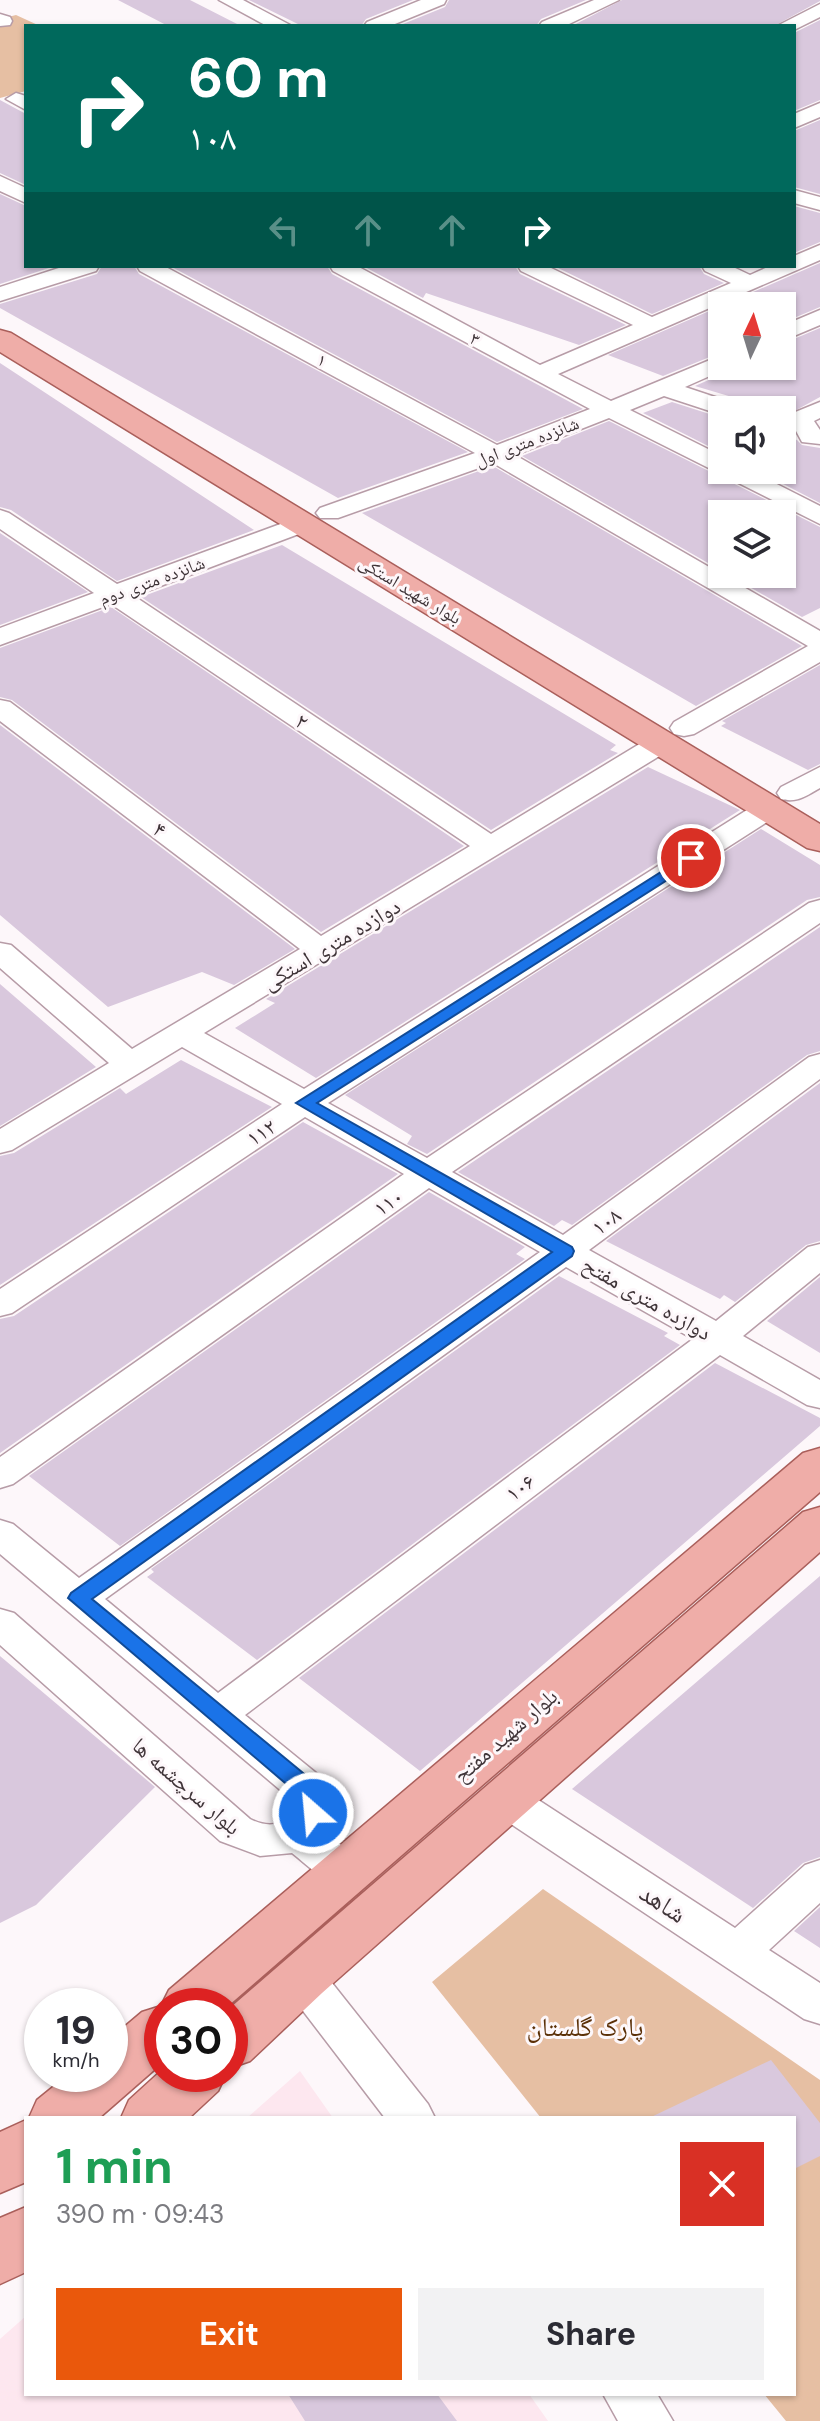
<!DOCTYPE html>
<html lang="en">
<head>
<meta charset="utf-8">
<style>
  :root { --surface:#fff; --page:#f2f2f3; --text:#2b2b33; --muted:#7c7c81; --accent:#ea580c }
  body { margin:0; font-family:"DM Sans","Noto Naskh Arabic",sans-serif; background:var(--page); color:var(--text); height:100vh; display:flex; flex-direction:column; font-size:30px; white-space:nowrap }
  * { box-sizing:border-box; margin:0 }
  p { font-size:26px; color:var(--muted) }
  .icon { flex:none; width:44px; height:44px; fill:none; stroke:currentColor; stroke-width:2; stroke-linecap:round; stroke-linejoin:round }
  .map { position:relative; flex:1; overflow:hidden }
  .side { position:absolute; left:24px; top:2116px; width:772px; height:280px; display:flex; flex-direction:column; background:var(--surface); border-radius:0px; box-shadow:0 2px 6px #0004 }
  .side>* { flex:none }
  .hud { position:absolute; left:24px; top:24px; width:772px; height:244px; border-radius:0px; box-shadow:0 2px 6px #0004; background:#00695c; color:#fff; overflow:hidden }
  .needle { width:52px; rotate:4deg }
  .fabs { position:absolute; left:708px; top:292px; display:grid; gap:16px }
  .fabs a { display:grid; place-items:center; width:88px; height:88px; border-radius:0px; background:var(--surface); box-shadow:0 2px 6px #0004; font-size:40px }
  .speed { position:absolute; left:24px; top:1988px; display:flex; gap:16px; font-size:40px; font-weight:700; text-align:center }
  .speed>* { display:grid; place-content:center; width:104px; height:104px; border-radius:50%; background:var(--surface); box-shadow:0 2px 6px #0004; line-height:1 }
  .speed small { font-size:20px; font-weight:400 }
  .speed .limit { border:12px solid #d22; background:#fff; color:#111 }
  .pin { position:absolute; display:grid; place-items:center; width:68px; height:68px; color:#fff; margin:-34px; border:4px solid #fff; border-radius:50%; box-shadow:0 2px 8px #0007 }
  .me { position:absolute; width:88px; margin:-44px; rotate:333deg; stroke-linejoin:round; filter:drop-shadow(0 0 6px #0008) }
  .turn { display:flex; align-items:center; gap:28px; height:168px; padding:0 32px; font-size:36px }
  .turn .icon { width:104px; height:104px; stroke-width:2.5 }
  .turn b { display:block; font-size:56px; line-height:68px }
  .lanes { display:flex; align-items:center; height:76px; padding:0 32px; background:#0003; justify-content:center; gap:40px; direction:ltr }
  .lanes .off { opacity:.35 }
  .round { display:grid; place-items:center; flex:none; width:84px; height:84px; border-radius:0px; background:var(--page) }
  .headline { display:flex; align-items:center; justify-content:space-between; height:136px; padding:0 32px }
  h1 { font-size:48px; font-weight:700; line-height:60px; color:#1e9e55 }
  .action { display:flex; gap:16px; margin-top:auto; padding:16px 32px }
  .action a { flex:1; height:92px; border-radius:0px; background:var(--accent); color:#fff; font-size:32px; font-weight:700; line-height:92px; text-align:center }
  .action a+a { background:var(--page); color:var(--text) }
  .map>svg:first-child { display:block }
  .built { fill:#fde7ef }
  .green { fill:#e6bfa3 }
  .building { fill:#d9c8dd }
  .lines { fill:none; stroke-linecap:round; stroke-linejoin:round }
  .minor-casing { stroke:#b79ca7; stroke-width:3 }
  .major-casing { stroke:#aa5f5b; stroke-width:3 }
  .minor { fill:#fff; fill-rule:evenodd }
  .major { fill:#efada8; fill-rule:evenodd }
  .route { fill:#1a73e8; stroke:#114b97; stroke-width:2 }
  .labels { text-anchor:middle; stroke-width:6; stroke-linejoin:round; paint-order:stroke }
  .far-street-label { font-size:18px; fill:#3f3438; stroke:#fdf7fa }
  .street-label { font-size:22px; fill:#3f3438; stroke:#fdf7fa }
  .near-street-label { font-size:26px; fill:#3f3438; stroke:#fdf7fa }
  .near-park-label { font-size:26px; fill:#5b3007; stroke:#fdf7fa }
</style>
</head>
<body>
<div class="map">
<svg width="820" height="2421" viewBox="0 0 820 2421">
  <rect width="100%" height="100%" fill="#fdf7fa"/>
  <!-- built -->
  <path class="built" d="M300 2071 333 2118H247Z
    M26 2316V2394H529L548 2421H0V2339Z"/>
  <!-- green -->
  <path class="green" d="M16 15 40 26H26V91L0 98V19Z
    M543 1889 820 2080V2421H786L764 2394H794V2118H541L432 1982Z"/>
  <!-- building -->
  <path class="building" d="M118 0H190L241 26H168Z
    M249 0H413L366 19 361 26H302Z
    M449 0H586L541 19 536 26H398L445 7Z
    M622 0H820V1L774 26H572Z
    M820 20V100L794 111V33Z
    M0 100 26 114V185L0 173Z
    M820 120V194L794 187V131Z
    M0 194 26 206V266H55L0 284Z
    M794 206 820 213V242L794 253Z
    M820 263V307L782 323V306H722V352L663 376 608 355Z
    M102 266H134L139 274 468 452 338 498 0 308V304L97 274Z
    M170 266H327L332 274 583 409 497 442Z
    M363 266H515L520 274 626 325 579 345 426 293 423 298Z
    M554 266H699L704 274 724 283 652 314Z
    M820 328V397L789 414 695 386 731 370 733 366H782V344Z
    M0 363 254 530 117 581 11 510 0 507Z
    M672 402 722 418V453L643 413Z
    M609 421 820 527V608L802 617 727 574H782V514H722V571L522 456Z
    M782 434 797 440 802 445 820 448V503L756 470H782Z
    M493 466 802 646 696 706 362 513Z
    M0 533 88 592 0 625Z
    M282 545 616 745 610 750 618 753 491 830 141 597Z
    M111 607 464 846 321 932 12 700 0 697V648Z
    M820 665V764L808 770 721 726 726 723 722 721Z
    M0 725 295 949 234 985 202 972 108 1007 0 915Z
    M648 767 740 810 316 1078 235 1028 275 1003 266 999Z
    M761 829 820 865V897L807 900 427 1154 407 1144 412 1136 345 1095Z
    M820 927V1051L807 1055 572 1225 562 1220 554 1226 458 1172Z
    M0 984 96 1067 0 1126Z
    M181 1060 272 1107 0 1285V1156L14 1153 120 1088 126 1094Z
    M820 1083V1241L806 1245 735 1302 724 1295 720 1299 606 1241Z
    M303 1122 398 1174 0 1453V1319L14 1316Z
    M429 1192 525 1247 516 1254 525 1259 120 1546 29 1476Z
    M559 1276 668 1333 664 1336 680 1345 257 1660 147 1577 154 1572 151 1569Z
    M820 1277V1353L767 1321Z
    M715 1363 820 1418V1426L420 1771 299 1678Z
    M820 1576V1857L803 1863 753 1908 572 1789Z
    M0 1656 155 1787 36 1905 0 1923Z
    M820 1907V1948L794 1931Z
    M771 2060 820 2123V2156L794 2169V2118H649Z
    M288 2394H437L457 2421H305Z"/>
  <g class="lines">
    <defs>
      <path id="minor" d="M219 0H243L292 26H267Z
        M421 0H446L444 4 390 26H364L367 22Z
        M594 0H619L565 26H539L542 22Z
        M820 4V17L794 30V26H777Z
        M0 14 10 17 12 21 10 25 0 26Z
        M16 93 26 96V110L6 99Z
        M820 103V117L794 128V114Z
        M0 176 26 188V203L0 191Z
        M794 190 820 197V210L794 203Z
        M820 245V260L558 374 611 401 722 355V366L730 367 685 387 739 405 743 410H722V415L664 396 630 410 722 456V470H749L820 506V524L609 418 515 455 820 631V662L694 734 684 736 674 734 670 728 674 722 808 646 493 463 338 518H320L316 513 320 508 475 453 140 271 137 266H164L497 445 590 409 333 271 330 266H357L540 365 633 325 521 271 518 266H547L652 317 731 283 705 271 702 266H731L750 275 770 266H794V256Z
        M65 266H99L96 271 0 301V287Z
        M820 310V325L782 341V326Z
        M820 402V418L814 421 820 430V444L802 442 789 418 793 413Z
        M0 510 9 513 117 584 294 519H312L316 524 312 529 134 596 491 834 651 737 661 735 671 737 675 743 671 749 204 1033 304 1089 758 803 768 800 778 803 782 809 778 815 328 1103 427 1158 809 903 820 900V923L452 1172 563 1235 809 1057 820 1054V1079L589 1250 716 1321 808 1247 820 1244V1273L743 1336 820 1380V1408L807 1405 720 1355 245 1715 321 1777 336 1801 324 1832 361 1860 367 1872 361 1884C332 1893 314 1870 292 1853L260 1856 220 1841 0 1645V1609L14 1613 250 1819C270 1829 288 1826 294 1803L291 1799 0 1554V1520L13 1524 79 1578 540 1252 429 1188 13 1484 0 1488V1457L404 1174 305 1117 12 1313 0 1316V1289L282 1104 182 1047 12 1150 0 1153V1129L109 1063 0 968V943L11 945 132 1049 300 949 0 721V700L10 702 321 936 470 846 111 604 0 645V628L94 593 0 529ZM566 1267 693 1339 218 1693 105 1599Z
        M820 767V788C806 796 797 803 781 799L777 793 781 787Z
        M505 1783 520 1788 735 1928 805 1865 820 1860V1903L769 1950 820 1983V2024L804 2019 490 1810 484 1799 490 1788Z
        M302 1959 317 1964 428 2104 435 2118H385L287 1990 280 1977 287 1964Z
        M603 2394H657L673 2421H618Z"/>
      <path id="major" d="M0 330 11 333 820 824V851L807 848 0 352Z
        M820 1448V1492L228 2006H162V2063L99 2118H29L37 2100 69 2074H110V2039L142 2012 161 2006 169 1990 803 1453Z
        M820 1507V1552L322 1993 250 2061 230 2068V2008L803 1512Z
        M162 2070V2074H226L218 2091 189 2118H121L129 2100Z
        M26 2120V2182L0 2193V2132Z
        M26 2207V2272L0 2284V2218Z"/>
    </defs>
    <!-- minor casing -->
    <use href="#minor" class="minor-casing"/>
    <!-- major casing -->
    <use href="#major" class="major-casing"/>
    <!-- minor -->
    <use href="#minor" class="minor"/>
    <!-- major -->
    <use href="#major" class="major"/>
  </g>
  <!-- route -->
  <path class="route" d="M691 853 699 858 697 861 317 1103 572 1247 574 1251 572 1256 92 1599 314 1782C323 1795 330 1803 321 1819L313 1822 306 1819 302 1813 304 1802 298 1794 68 1598 71 1593 552 1252 296 1103Z"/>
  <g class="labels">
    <!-- far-street labels -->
    <g class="far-street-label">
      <text transform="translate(475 339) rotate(29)" y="6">۳</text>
      <text transform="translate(322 360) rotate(28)" y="6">۱</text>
      <text transform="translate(527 442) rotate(-21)" y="6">شانزده متری اول</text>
      <text transform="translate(152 581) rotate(-20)" y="6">شانزده متری دوم</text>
      <text transform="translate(410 590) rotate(31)" y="6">بلوار شهید استکی</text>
    </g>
    <!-- street labels -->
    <g class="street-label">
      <text transform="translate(302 721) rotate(34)" y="8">۲</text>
      <text transform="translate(160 829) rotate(37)" y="8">۴</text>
      <text transform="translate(331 944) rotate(-31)" y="8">دوازده متری استکی</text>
      <text transform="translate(261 1132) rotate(-33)" y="8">۱۱۲</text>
      <text transform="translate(388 1202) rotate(-35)" y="8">۱۱۰</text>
      <text transform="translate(606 1221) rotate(-36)" y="8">۱۰۸</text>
      <text transform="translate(647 1298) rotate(30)" y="8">دوازده متری مفتح</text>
      <text transform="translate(520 1487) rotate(-37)" y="8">۱۰۶</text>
      <text transform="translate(505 1735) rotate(-41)" y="8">بلوار شهید مفتح</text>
      <text transform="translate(187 1786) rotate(41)" y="8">بلوار سرچشمه ها</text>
    </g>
    <!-- near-street labels -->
    <g class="near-street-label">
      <text transform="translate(663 1903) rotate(33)" y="9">شاهد</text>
    </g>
    <!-- near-park labels -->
    <g class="near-park-label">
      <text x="585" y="2036">پارک گلستان</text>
    </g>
  </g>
</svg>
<div class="fabs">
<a><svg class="needle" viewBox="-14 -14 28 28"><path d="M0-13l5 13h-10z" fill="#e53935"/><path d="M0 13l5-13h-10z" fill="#7c7c81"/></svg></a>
<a><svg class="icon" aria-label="sound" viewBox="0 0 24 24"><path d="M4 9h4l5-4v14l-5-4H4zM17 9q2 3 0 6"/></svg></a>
<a><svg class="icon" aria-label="layers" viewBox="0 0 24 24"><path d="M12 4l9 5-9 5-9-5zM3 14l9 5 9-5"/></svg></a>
</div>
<div class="speed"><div>19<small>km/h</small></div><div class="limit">30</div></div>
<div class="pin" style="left:691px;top:858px;background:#d93025"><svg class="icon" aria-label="arrive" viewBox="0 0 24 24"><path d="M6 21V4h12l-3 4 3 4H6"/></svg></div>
<svg class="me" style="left:313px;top:1813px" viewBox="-20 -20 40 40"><circle r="17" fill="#1a73e8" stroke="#fff" stroke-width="3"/><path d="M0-11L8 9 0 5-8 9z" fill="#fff"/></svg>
<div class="hud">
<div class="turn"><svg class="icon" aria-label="right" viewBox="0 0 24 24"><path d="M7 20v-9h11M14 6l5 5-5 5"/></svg><div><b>60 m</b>۱۰۸</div></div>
<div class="lanes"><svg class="icon off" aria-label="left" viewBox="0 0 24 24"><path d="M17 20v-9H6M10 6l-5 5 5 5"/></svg><svg class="icon off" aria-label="ahead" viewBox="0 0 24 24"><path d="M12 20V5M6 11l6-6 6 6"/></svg><svg class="icon off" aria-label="ahead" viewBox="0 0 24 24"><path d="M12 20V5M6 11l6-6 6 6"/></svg><svg class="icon" aria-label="right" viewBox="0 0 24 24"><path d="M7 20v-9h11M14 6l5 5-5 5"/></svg></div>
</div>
<section class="side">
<div class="headline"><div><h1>1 min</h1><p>390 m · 09:43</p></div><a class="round" style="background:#d93025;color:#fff"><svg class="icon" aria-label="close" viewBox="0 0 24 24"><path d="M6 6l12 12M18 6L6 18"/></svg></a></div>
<div class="action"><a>Exit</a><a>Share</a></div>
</section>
</div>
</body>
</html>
